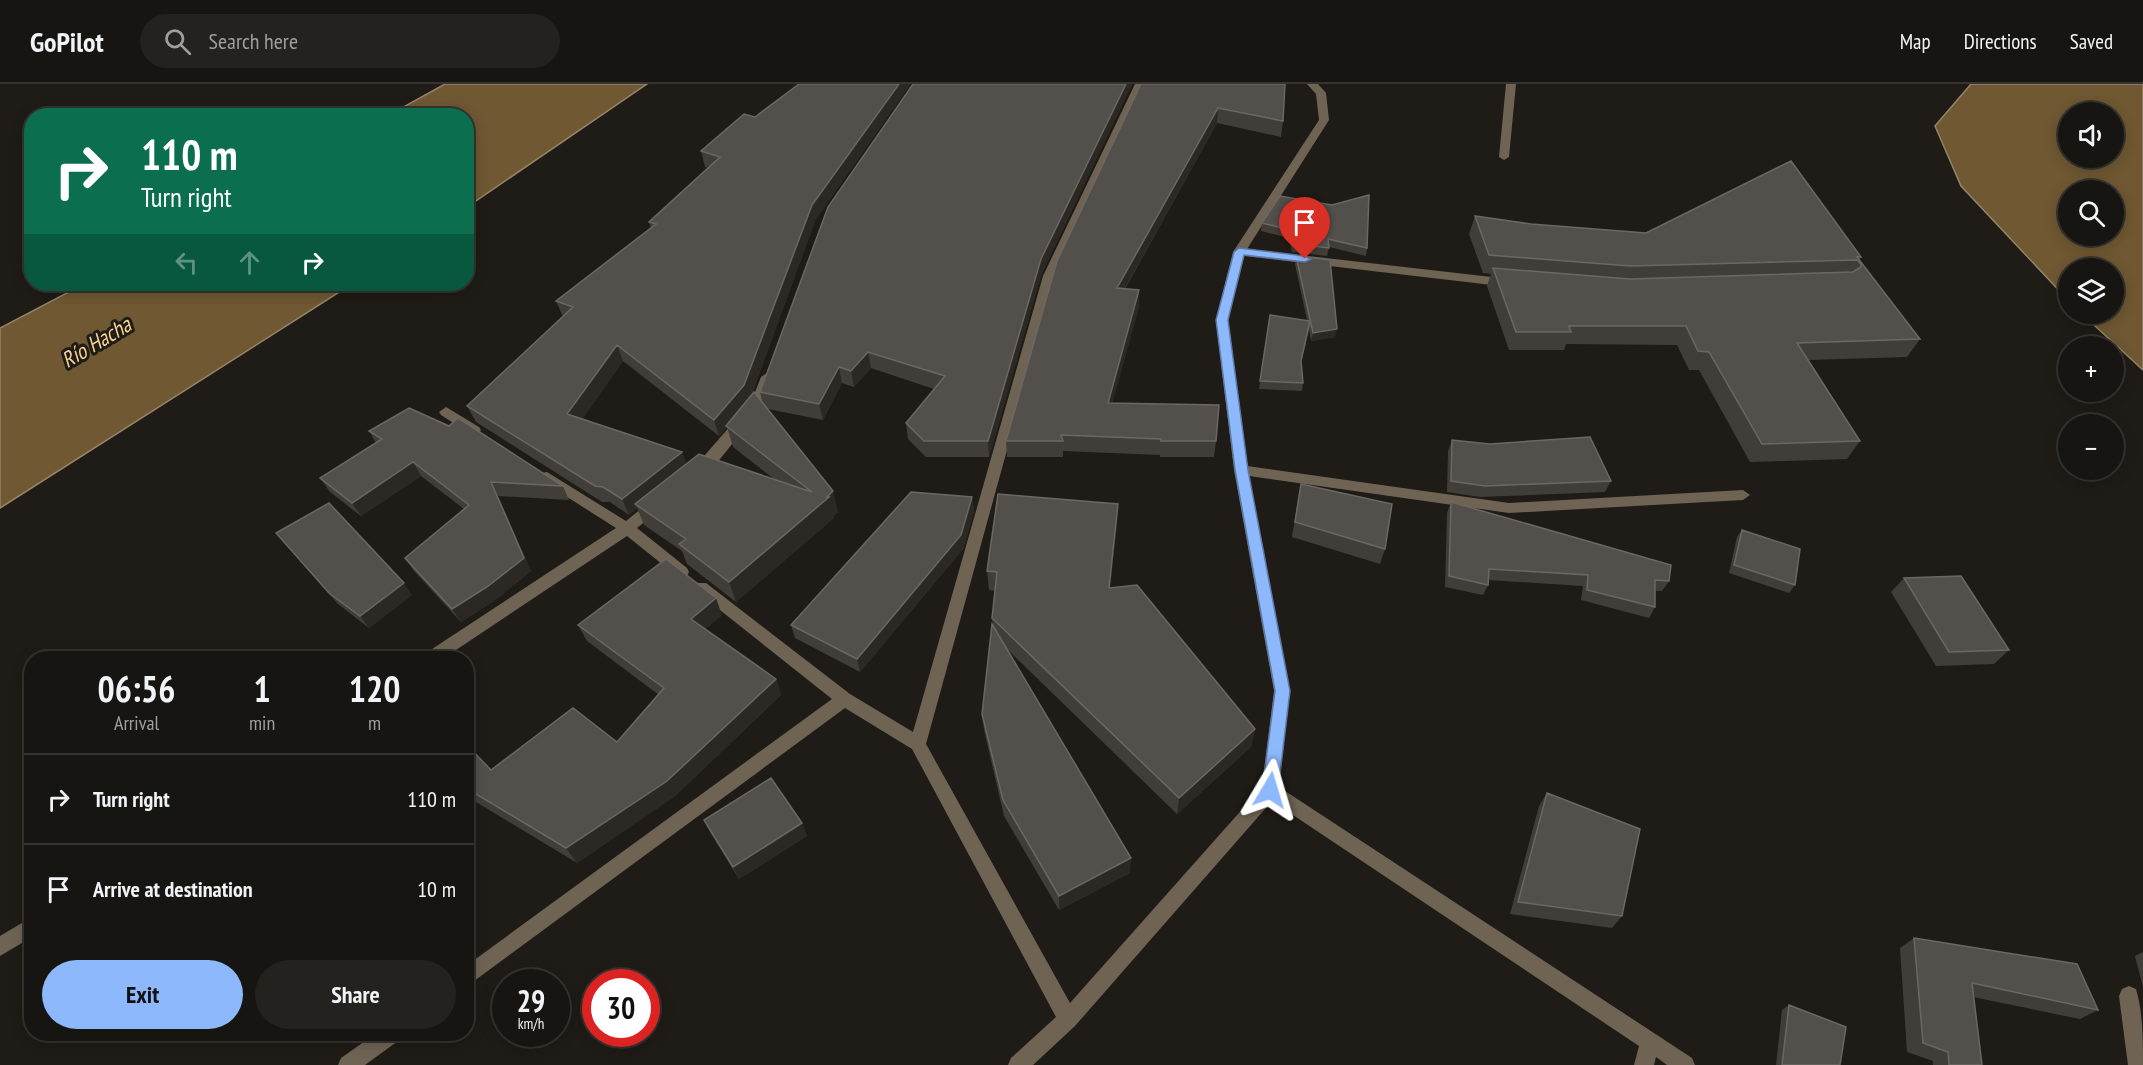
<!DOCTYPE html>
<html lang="en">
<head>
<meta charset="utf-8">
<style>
  :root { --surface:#171511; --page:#24221f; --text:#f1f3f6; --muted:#9e9f9f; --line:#363431; --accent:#8db9fc }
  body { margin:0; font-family:"PT Sans Narrow",sans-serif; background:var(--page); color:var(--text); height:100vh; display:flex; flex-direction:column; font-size:22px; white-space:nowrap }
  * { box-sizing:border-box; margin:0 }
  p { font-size:20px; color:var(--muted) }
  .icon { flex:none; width:33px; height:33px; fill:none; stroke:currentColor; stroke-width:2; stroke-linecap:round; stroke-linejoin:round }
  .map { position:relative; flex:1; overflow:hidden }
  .side { position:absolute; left:24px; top:567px; width:450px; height:390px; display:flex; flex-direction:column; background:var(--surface); border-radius:24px; box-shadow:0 3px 15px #0003,0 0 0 2px var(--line) }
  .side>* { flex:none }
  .banner { position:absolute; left:24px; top:24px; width:450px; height:183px; border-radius:24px; box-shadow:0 3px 15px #0003,0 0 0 2px var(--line); background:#0b6e4f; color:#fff; overflow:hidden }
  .tools { position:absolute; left:2058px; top:18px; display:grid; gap:12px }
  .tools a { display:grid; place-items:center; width:66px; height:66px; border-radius:50%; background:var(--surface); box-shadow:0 3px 15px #0003,0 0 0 2px var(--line); font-size:30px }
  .speed { position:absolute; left:492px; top:885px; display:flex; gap:12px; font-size:30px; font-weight:700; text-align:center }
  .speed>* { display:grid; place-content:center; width:78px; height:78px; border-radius:50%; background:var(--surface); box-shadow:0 3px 15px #0003,0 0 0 2px var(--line); line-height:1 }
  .speed small { font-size:15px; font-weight:400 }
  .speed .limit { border:9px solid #d22; background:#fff; color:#111 }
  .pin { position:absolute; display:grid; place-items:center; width:51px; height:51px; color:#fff; margin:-62px -26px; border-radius:50% 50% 50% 0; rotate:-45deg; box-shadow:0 0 6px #0007 }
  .pin .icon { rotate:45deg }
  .me { position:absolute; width:66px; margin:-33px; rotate:7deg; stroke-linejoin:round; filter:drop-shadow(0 0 4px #0008) }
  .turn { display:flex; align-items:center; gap:21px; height:126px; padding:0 18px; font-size:27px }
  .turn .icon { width:78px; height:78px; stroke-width:2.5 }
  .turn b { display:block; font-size:42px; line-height:51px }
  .lanes { display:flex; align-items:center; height:57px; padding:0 18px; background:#0003; justify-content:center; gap:30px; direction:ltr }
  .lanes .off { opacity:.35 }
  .eta { display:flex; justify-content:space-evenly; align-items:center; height:102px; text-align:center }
  .eta b { font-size:36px; font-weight:800; line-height:42px }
  .primary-button { display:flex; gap:12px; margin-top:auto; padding:12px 18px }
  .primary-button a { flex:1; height:69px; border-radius:36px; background:var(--accent); color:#111; font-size:24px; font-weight:800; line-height:69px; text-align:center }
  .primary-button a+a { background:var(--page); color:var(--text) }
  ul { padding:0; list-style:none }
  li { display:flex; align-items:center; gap:18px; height:90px; padding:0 18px; border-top:2px solid var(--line) }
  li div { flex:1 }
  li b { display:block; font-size:22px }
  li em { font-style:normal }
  header { display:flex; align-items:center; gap:36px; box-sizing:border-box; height:84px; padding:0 30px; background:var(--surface); border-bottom:2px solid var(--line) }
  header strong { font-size:28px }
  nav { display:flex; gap:33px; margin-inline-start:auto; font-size:21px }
  .search { width:420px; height:54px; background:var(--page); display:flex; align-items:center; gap:15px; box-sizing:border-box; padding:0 21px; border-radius:33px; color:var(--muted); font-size:22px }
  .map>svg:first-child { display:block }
  .water { fill:#6f5832; stroke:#948468; stroke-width:1.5; fill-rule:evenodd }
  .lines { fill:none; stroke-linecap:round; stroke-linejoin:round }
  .street { fill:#6f6454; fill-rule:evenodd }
  .wall { fill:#413e39; fill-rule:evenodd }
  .shaded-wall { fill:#2c2924 }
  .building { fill:#53504c; stroke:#6b6864; stroke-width:1.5 }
  .route { fill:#8db9fc; stroke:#5c78a4; stroke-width:1.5 }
  .labels { text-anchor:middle; stroke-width:6; stroke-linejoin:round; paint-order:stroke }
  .water-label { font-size:22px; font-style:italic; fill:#fad292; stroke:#1f1c17 }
</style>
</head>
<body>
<header>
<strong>GoPilot</strong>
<div class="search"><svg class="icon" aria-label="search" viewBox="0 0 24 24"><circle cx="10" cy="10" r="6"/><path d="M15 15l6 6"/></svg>Search here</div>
<nav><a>Map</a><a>Directions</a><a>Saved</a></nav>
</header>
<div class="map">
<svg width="2143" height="981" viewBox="0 0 2143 981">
  <rect width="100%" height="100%" fill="#1f1c17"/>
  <!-- water -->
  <path class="water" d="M445 0H647L467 123 466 32 389 31Z
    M1971 0H2143V286L2082 230H2114V184H2068V216L1961 102 1935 42ZM2068 28H2114V74H2068ZM2068 106H2114V152H2068Z
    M84 200H352L0 424V244Z"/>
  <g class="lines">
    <!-- street -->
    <path class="street" d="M1135 0H1145L1055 192 926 660 1070 919 1262 703 1274 607 1234 386 1216 236 1233 168 1319 36 1316 10 1307 0H1318L1326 9 1329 36 1247 165 1509 195 1515 199 1509 203 1244 172 1228 236 1247 382 1509 419 1743 406 1750 411 1743 416 1509 429 1249 392 1290 607 1279 703 1692 974 1695 981H1667L1656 973 1654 981H1634L1639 962 1272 717 1075 942 1033 981H1008L1011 974 1056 933 912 665 845 624 466 903V882L832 615 696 507 693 503 696 499H706L850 610 913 648 1043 192Z
      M1506 0H1516L1509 73 1504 76 1499 73Z
      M767 289 773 293 762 323 716 380 704 390H694L692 386 751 318 761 293Z
      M446 323 479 343 481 346 479 349H469L441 331 439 328Z
      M547 388 626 437 652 416H662L664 420 662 424 637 444 687 484 689 488 687 492H677L627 452 444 574H424L426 569 616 444 542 397 540 393 542 389Z
      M32 833V853L0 872V852Z
      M2129 902 2136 905C2143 928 2143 957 2143 981H2128L2119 912 2122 905Z
      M375 950H401L398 957 365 981H338L341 974Z"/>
  </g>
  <!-- wall -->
  <path class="wall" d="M913 0H1132L1041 191 989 373H926L908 355 906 339 934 305 871 284 854 303 842 299 823 336 768 325 838 428 833 432 834 434 736 518 687 480 682 467 644 441 637 424 629 431 610 418H602L476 338 467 322 563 233 556 217 651 144 649 138 708 84 705 83 701 67 744 30 815 137 751 312 762 317 760 308ZM623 277 719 352 727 343 733 363 774 395 686 380 682 368 582 335Z
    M1141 0 1283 37 1281 53 1217 39 1125 205 1139 206V223L1112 319 1216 357 1214 373H1160V371L1063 367V373H1007L1006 357Z
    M1475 132 1531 140 1861 173 1859 176 1920 255 1907 273 1809 276 1860 357 1847 375 1750 378 1699 286H1689L1677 261 1566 260 1564 266H1509L1487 202 1491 190 1483 189 1469 150Z
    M1262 139 1367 164 1366 172 1329 163 1327 172 1292 168 1289 154 1261 147Z
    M1296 172 1335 253 1311 257 1309 245 1301 278 1303 299 1302 307 1259 305 1270 231 1307 236 1295 180Z
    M369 347 563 402 569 416 498 412 531 487 495 516 461 538 414 487 405 474 464 425 421 392 361 432 330 408 320 394 376 359Z
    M1452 356 1611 397 1605 408 1480 413 1447 408 1448 367Z
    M1301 400 1385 465 1380 480 1292 453 1298 415Z
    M972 413 974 427 963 465 860 588 795 554 791 541Z
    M1451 418 1669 497 1662 507H1655V523L1649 534 1581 516 1583 502 1488 496V501L1483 511 1445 503 1447 429Z
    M1117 439 1110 504 1255 645 1251 663 1177 730 1006 564 1130 789 1059 826 1004 732 984 646 982 630 993 542 992 534 995 507 989 506 987 487Z
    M1742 446 1795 501 1789 509 1729 489 1737 453Z
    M276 449 412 511 369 544 338 520Z
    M1904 494 2009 566 1994 580 1936 582 1891 508Z
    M722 531 705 545 776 595 781 611 675 712 577 779 466 712V660L491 686 617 658 659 611 587 557 578 541Z
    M1547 709 1622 832 1612 844 1510 830 1539 722Z
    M704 736 802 739 807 752 739 795 710 748Z
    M1914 854 2098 926 2080 935 1973 913 1982 981H1933V977L1907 968 1900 864Z
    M2143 868V903L2135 872Z
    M1789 921 1840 981H1776L1782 926Z"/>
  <!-- shaded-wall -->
  <path class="shaded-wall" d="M899 0H911L815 137 749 317 726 342 727 343 719 352 714 336 812 121Z
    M1126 0H1132L1041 191 989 373 988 357 1041 175Z
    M1218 24 1217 39 1116 220 1117 204Z
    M1139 206V223L1108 335V319Z
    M1337 245 1335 253 1311 257 1313 249Z
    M617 261 623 277 575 346 567 330Z
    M868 268 871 284 854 303 851 287Z
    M839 283 842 299 823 336 819 320Z
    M682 368 687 384 635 420 637 424 629 431 622 415Z
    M413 378 421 392 361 432 352 419Z
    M491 398 498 412 531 487 495 516 461 538 452 525Z
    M833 407 838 428 833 432 834 434 736 518 729 498Z
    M972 413 974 427 963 465 860 588 857 575Z
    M1118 420 1117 439 1108 523 1109 504Z
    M404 499 412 511 369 544 360 532Z
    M716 514 722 531 698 551 691 535Z
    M776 595 781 611 675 712 577 779 566 764Z
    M1255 645 1251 663 1177 730 1179 714Z
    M802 739 807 752 739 795 733 783Z
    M1131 774 1130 789 1059 826V812Z"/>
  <!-- building -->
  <path class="building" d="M799 0H899L812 121 744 301 714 336 617 261 567 330 682 368 622 415 603 403 595 402 467 322 573 223 556 217 656 140 649 138 720 73 701 67 744 30 755 33Z
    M913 0H1126L1041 175 988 357H924L906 339 945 292 868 268 851 287 839 283 819 320 760 308 828 123Z
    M1141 0H1285L1283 37 1218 24 1117 204 1139 206 1108 319 1219 321 1216 357H1161V355L1061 351 1063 357H1006L1057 177Z
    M1791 77 1861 173H1857L1920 255 1797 259 1860 357 1762 360 1709 268 1698 267 1686 242H1569L1571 248H1516L1493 184 1630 195 1853 188 1861 183V180L1857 176 1630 182 1489 171 1475 132 1531 140 1646 149Z
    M1369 111 1367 164 1328 155 1329 164 1294 160 1291 146 1262 139 1280 112 1332 121Z
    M1296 172 1330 176 1337 245 1313 249Z
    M1270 231 1310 237 1301 277 1303 299 1260 297Z
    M754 308 833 407 827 413H829L729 498 679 460 686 455 635 420 699 370 812 408 726 342Z
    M409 324 449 342 458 334 563 402 491 398 524 474 487 503 452 525 405 474 469 421 413 378 352 419 320 394 382 355 369 347Z
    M1590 353 1611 397 1485 402 1451 397 1452 356 1490 360Z
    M1301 400 1392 420 1385 465 1295 438Z
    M911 408 972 413 961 451 857 575 791 541Z
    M998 410 1118 420 1109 504 1137 501 1255 645 1179 714 992 534 997 488 987 487Z
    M1451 418 1671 481 1669 497 1655 496V523L1587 506 1588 491 1489 485 1488 501 1449 492Z
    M329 419 404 499 360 532 329 509 276 449Z
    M1742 446 1800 465 1795 501 1734 481Z
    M666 475 716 514 691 535 776 595 667 697 566 764 466 704V660L491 686 573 624 617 658 664 604 578 541Z
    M1961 492 2009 566 1949 568 1904 494Z
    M992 540 1131 774 1059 812 1003 716 982 630Z
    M771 694 802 739 733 783 704 736Z
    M1547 709 1640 745 1622 832 1518 818Z
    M1914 854 2077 880 2098 926 1972 899 1982 981H1949L1948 968 1923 959Z
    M1789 921 1846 943 1840 981H1782Z"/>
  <!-- route -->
  <path class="route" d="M1239 164 1305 172 1311 175 1305 178 1244 171 1228 236 1248 386 1290 607 1278 706 1275 711 1270 713 1264 711 1262 706 1275 607 1235 386 1216 236 1234 168Z"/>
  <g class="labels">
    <!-- water labels -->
    <g class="water-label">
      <text transform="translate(96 258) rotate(-31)" y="8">Río Hacha</text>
    </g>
  </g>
</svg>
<div class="tools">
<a><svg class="icon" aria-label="sound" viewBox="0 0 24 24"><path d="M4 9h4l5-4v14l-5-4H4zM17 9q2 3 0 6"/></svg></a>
<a><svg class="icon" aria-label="search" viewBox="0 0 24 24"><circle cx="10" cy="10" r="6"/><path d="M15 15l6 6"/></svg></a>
<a><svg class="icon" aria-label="layers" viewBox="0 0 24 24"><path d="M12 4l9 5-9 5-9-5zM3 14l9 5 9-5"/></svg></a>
<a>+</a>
<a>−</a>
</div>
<div class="speed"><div>29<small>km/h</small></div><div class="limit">30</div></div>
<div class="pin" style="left:1305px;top:175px;background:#d93025"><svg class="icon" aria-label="arrive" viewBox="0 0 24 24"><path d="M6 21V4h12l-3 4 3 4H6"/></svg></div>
<svg class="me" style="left:1270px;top:706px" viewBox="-20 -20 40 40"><path d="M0-17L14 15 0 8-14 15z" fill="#8db9fc" stroke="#fff" stroke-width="4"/></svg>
<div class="banner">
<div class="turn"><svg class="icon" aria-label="right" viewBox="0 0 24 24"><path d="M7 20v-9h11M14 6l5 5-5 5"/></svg><div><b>110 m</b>Turn right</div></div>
<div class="lanes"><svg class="icon off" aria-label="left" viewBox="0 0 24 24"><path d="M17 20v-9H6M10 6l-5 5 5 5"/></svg><svg class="icon off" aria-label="ahead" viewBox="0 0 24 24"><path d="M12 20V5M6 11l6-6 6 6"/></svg><svg class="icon" aria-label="right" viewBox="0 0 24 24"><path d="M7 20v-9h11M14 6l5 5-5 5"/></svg></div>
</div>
<section class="side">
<div class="eta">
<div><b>06:56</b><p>Arrival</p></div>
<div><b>1</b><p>min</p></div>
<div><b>120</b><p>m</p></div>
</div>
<ul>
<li><svg class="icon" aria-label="right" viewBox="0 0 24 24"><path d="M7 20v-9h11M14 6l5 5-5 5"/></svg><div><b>Turn right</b></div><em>110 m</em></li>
<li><svg class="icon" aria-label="arrive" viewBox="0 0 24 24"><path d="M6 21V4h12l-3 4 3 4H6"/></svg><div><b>Arrive at destination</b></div><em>10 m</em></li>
</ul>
<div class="primary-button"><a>Exit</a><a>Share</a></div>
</section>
</div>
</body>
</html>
